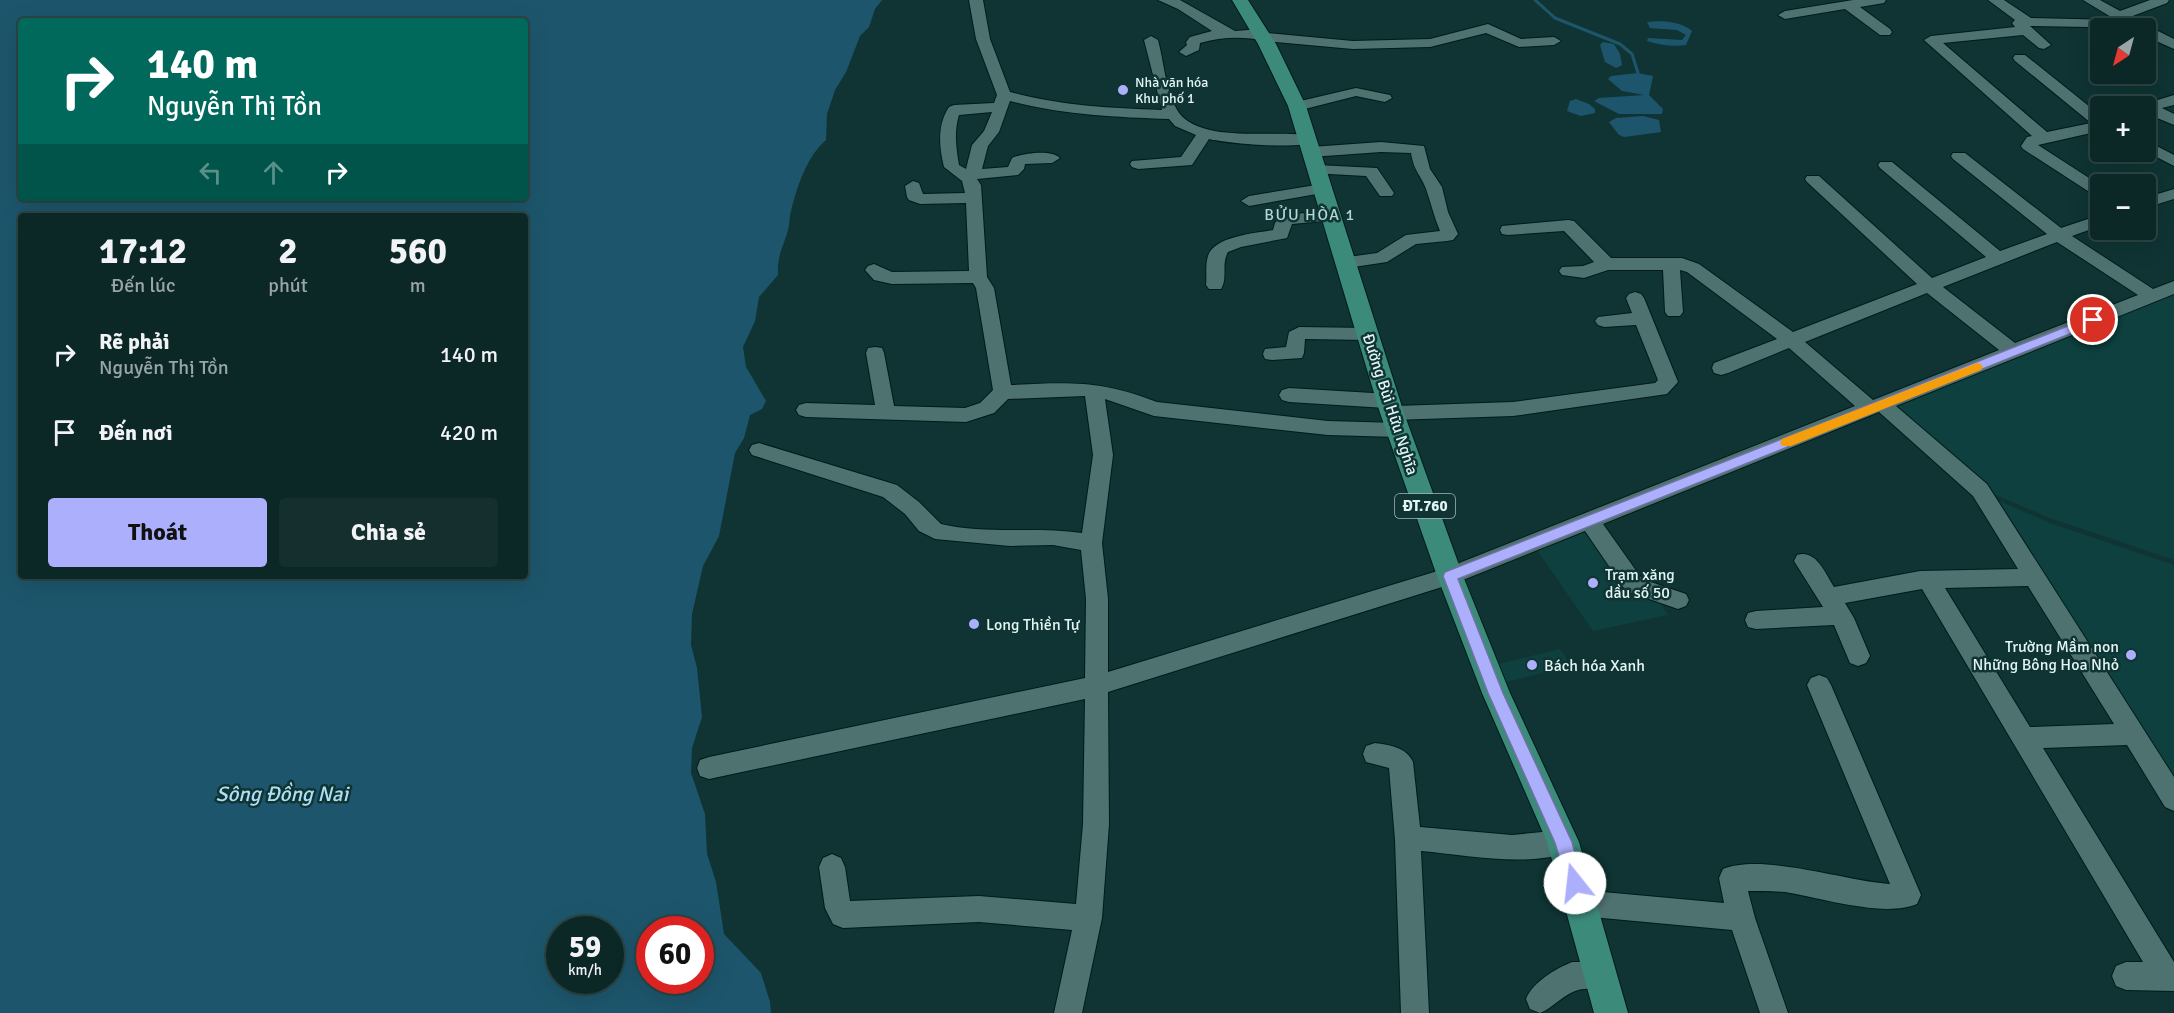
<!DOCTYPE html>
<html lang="vi">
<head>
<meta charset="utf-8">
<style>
  :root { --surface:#0b2726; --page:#142f2e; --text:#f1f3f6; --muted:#9aa5a7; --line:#2b4443; --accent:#acaffb }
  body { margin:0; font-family:Signika,sans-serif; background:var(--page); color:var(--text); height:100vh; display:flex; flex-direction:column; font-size:22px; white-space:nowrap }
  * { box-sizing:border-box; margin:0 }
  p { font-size:20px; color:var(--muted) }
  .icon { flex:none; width:33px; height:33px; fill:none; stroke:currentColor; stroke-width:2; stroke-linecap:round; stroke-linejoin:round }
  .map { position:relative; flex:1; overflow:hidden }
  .side { position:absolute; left:18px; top:213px; width:510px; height:366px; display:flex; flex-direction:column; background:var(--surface); border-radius:6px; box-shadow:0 6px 24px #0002,0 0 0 2px var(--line) }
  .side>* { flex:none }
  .banner { position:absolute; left:18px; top:18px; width:510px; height:183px; border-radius:6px; box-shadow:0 6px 24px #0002,0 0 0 2px var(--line); background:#00695c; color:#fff; overflow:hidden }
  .needle { width:39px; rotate:216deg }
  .tools { position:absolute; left:2090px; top:18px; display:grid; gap:12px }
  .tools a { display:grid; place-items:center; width:66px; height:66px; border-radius:6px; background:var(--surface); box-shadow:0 6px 24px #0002,0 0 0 2px var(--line); font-size:30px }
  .speed { position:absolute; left:546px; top:916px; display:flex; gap:12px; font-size:30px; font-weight:700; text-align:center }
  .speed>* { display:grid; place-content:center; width:78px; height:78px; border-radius:50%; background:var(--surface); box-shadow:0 6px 24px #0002,0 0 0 2px var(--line); line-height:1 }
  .speed small { font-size:15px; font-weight:400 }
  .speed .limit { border:9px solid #d22; background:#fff; color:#111 }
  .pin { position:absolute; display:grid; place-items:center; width:51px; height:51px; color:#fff; margin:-26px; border:3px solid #fff; border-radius:50%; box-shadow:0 2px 6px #0007 }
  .me { position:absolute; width:66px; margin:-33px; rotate:344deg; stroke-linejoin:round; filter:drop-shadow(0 0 4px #0008) }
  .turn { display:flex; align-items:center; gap:21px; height:126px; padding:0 30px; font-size:27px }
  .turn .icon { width:78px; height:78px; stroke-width:2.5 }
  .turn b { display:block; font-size:42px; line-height:51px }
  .lanes { display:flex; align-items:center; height:57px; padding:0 30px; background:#0003; justify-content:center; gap:30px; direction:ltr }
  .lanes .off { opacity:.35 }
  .eta { display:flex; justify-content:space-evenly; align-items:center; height:102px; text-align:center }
  .eta b { font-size:36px; font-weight:800; line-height:42px }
  .primary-button { display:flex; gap:12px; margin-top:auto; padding:12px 30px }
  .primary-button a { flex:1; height:69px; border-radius:6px; background:var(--accent); color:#111; font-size:24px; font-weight:800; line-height:69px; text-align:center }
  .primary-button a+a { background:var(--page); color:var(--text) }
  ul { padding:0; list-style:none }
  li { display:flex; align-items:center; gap:18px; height:78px; padding:0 30px }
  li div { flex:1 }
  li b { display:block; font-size:22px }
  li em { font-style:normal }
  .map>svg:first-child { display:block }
  .built { fill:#0d403e }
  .water { fill:#1d566c; fill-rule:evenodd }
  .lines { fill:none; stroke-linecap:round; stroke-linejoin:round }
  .stream { stroke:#1d566c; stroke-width:3 }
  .minor-casing { stroke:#011b19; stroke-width:2 }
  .major-casing { stroke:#011b19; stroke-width:2 }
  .minor { fill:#4e7270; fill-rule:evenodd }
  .major { fill:#3b8a7a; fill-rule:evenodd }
  .route { fill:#acaffb; stroke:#7072a3; stroke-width:1.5 }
  .slow { fill:#f59e0b }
  .poi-dot { fill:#acaffb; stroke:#0f3433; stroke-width:2 }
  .labels { text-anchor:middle; stroke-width:5; stroke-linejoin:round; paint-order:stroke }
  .far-poi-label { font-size:14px; fill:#e1f5f3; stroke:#0f3433; text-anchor:start }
  .shield { fill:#0f3433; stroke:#a2bbb9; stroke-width:1.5 }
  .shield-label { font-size:15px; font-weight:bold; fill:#e1f5f3 }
  .far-quarter-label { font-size:16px; letter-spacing:1.5px; fill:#b1d8d5; stroke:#0f3433 }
  .street-label { font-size:16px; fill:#e1f5f3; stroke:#0f3433 }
  .poi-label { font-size:16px; fill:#e1f5f3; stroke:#0f3433; text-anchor:start }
  .near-water-label { font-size:21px; font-style:italic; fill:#aedef3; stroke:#0f3433 }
</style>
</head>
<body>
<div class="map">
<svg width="2174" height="1013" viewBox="0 0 2174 1013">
  <rect width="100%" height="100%" fill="#0f3433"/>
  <!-- built -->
  <path class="built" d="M2174 294V560L2050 518 1984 490 1891 408Z
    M1988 496 2050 523 2174 565V784Z
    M1590 529 1655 596 1668 615 1593 631 1537 550Z
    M1560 649 1571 666 1501 683 1494 665Z"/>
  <!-- water -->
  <path class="water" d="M0 0H882L875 9 869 27 860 36 846 72 835 90 827 114 826 140C807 156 797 187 791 211 789 217 790 224 788 230 783 248 777 255 778 275L759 297 755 321 743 347 746 367 766 401 762 409 750 415 744 438 735 453 719 536 703 566 692 614 691 645 697 668 702 717 692 748 691 773 705 814 707 854 716 882 724 934 761 973 770 1002 771 1013H0ZM21 21H525V198H21ZM21 216H525V576H21ZM560 930H610V981H560ZM650 930H700V981H650Z
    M1647 22C1661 20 1681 21 1692 31L1686 45C1673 47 1660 45 1647 41L1648 38 1682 40 1686 35 1677 30 1650 28Z
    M1603 42 1614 44 1620 54 1622 65 1616 68 1605 62 1600 45Z
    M1638 73 1653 76 1649 95 1663 109 1662 114H1619L1594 101 1599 98 1644 95 1622 91 1608 79 1611 76Z
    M1576 99 1589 104 1595 109V113L1581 116 1567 111 1570 101Z
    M1643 116 1659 120 1661 132 1624 137 1619 135 1609 122 1616 118Z"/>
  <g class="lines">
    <!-- stream -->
    <path class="stream" d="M1535 0 1555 18 1620 44 1632 54 1638 73"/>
    <defs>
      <path id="minor" d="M969 0H983L990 39 1010 92C1062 106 1108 108 1162 110L1144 40 1151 36 1158 40C1164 62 1165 88 1176 108 1198 151 1301 123 1315 140 1305 151 1226 143 1209 139L1192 165 1138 169 1132 167 1130 164 1132 161 1181 157 1196 135 1175 126 1169 119C1113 117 1064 115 1010 101L999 132 988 146 982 169 1008 167 1012 158C1023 153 1052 149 1060 158L1052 163 1025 164 1024 169 1018 175 977 179 981 185 987 277 994 288 1011 385C1069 382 1101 380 1157 402L1328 421 1398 423 1405 425 1408 430 1405 435 1398 437 1328 435 1154 416 1105 399 1113 455 1102 543 1108 599V672L1444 569 1855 406 1789 348 1728 373 1721 375 1714 373 1712 368 1714 363 1777 339 1687 272 1680 270 1683 312 1680 316H1668L1665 312 1663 270H1608L1584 278 1562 275 1559 271 1562 267 1583 266 1594 262 1564 231 1508 235 1502 234 1500 230 1502 226 1568 220 1574 221 1611 258H1682L1699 264 1793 332 1917 284 1807 182 1805 179 1807 176H1819L1932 278 1986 257 1880 168 1878 165 1880 162H1892L2000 251 2047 234 1953 159 1951 156 1953 153H1965L2061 228 2100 215V226L2072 236 2153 289 2174 281V294L1896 406 1987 484 2174 777V811L2165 807 2127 745 2043 748 2174 962V991L2126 990 2116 986 2112 976 2116 966 2126 962H2143L1922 589 1845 603 1854 618 1870 656 1866 663 1858 666 1850 663 1834 625 1756 629 1748 627 1745 620 1748 613 1756 611 1823 607 1794 561 1797 555C1816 549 1825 573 1834 587L1920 571 2018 569 1973 496 1879 412 1603 524 1642 579 1686 594 1689 600 1686 606 1678 609 1626 591 1585 531 1458 582 1108 692 1109 824 1102 918 1082 1013H1054L1072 930 979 922 843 928 833 924 825 908 819 867 823 858 832 854 841 858 845 867 850 901 979 896 1076 904 1083 824 1085 699 709 779 700 776 697 768 700 760 709 757 1085 678 1086 599 1081 550 1053 545 1010 546 935 539 919 531 905 514 883 497 752 455 749 450 752 445 759 443 897 485 919 502 941 524C987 535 1035 526 1082 533L1093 455 1085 396 1008 399 994 413 966 422 806 417 799 415 796 410 799 405 806 403 875 405 866 353 868 348 875 347 882 348 884 353 894 406 965 408 980 403 993 390 976 288 973 283 892 284 874 280 865 270 868 266 874 264 892 272 969 271 966 203 920 204 909 200 907 197 905 186 913 181 919 183 923 194 965 193 962 181 944 167C939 147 937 125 949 107L954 105 994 103 997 95 976 39ZM992 112 984 131 972 145 966 169 959 165C956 148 954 131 959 115ZM2057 242 2138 295 2015 343 1943 287ZM1927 293 1999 350 1873 400 1805 342ZM2028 586 2114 724 2030 727 1945 588Z
        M1158 0H1180L1235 31 1261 29 1268 33 1353 41 1430 39 1488 24 1521 39 1554 37 1561 41 1554 45 1519 47 1486 33 1430 47 1353 49 1264 41C1244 36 1221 37 1200 43L1199 50 1186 56 1179 52 1187 45 1186 42 1190 37 1212 31 1178 9Z
        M1853 0H1886L1884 3 1860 7 1890 29 1892 32 1890 35H1880L1845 9 1785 19 1778 15 1785 11Z
        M1988 0H2004L2031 18 2116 20 2083 0H2100L2120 11 2150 0H2169L2167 3 2130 17 2141 22 2142 27H2150L2174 39V49L2145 36V28L2030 26 2051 45 2044 49 2039 48 2023 35 1943 43 2047 132 2091 123 2015 61 2013 58 2015 55H2025L2100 115V131L2038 145 2100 185V197L2094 195 2023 149 2021 146 2027 137 2032 136 1924 40 1931 36 2015 27 2012 23 2015 20Z
        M1356 88 1390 95 1392 98 1385 102 1356 96 1297 111 1289 106 1292 103Z
        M2174 95V105L2162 108 2174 114V125L2145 113V106H2138Z
        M2145 140 2174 155V166L2145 151Z
        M1381 142 1424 146 1430 169 1442 187 1448 212 1458 234 1453 240 1447 241 1416 244 1387 262 1347 268 1341 266 1338 262 1341 258 1377 253 1406 235 1440 231C1434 217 1431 203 1426 189 1421 175 1414 172 1411 153L1381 152 1311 157 1303 152 1311 147Z
        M1317 165 1377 168 1394 193 1392 196H1380L1366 176 1311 173 1309 170Z
        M1322 184 1330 189 1328 192 1249 206 1241 201 1249 196Z
        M2174 189V199L2145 208V198Z
        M1330 211 1336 212 1338 216 1336 220 1292 224 1287 238 1241 247 1228 252C1221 264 1228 278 1221 289H1209L1206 285C1207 276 1205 265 1208 256 1214 236 1256 233 1273 230L1275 223 1282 215Z
        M1635 292 1641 294 1644 298 1678 382 1667 394 1513 416 1392 420 1385 418 1382 413 1386 408 1289 402 1282 400 1279 395 1282 390 1289 388 1389 394 1396 396 1399 401 1396 406 1513 402 1655 383 1658 380 1636 325 1604 327 1598 325 1595 321 1598 317 1632 313 1626 298 1629 294Z
        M1299 327 1368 328 1375 330 1377 334 1375 338 1368 340 1305 339 1304 353 1302 358 1272 360 1265 359 1263 354 1265 349 1286 347 1289 332Z
        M1819 675 1827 678 1831 685 1921 895 1917 904C1884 918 1822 898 1785 892 1773 891 1760 891 1748 891L1755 918 1788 1013H1760L1732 930 1581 916 1572 912 1568 903 1572 894 1581 890 1724 903 1719 878 1723 869C1763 853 1845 881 1890 884L1807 685 1811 678Z
        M1375 743C1390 745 1406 747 1413 762L1420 827 1512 835 1563 830 1572 833 1576 842 1572 851C1529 868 1467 855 1421 851L1429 1013H1401L1395 840 1389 768 1366 762 1363 754 1366 746Z
        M1572 962H1602L1612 966 1616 976 1612 986C1600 991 1590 987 1578 990 1565 993 1553 1008 1540 1013L1530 1009 1526 999C1533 982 1555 969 1572 962Z"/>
      <path id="major" d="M1232 0H1248L1276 44 1306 106 1404 413 1463 576 1510 693 1579 842 1628 1013H1594L1547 842 1482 693 1437 576 1380 413 1288 106 1258 44Z"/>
    </defs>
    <!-- minor casing -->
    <use href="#minor" class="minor-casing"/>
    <!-- major casing -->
    <use href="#major" class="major-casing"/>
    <!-- minor -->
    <use href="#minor" class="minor"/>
    <!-- major -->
    <use href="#major" class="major"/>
  </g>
  <!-- route -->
  <path class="route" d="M2093 316 2097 317V323L1458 579 1503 693 1572 842 1583 883 1581 889 1575 891 1569 889 1555 843 1488 693 1443 576 1445 572Z"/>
  <!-- slow -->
  <path class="slow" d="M1977 363 1981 364 1983 367 1981 370 1791 446H1782L1780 443 1782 439Z"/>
  <!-- markers -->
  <g class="poi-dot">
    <circle cx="1123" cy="90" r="6"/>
    <circle cx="1593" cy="583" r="6"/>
    <circle cx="974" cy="624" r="6"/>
    <circle cx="2131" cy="655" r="6"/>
    <circle cx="1532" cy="665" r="6"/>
  </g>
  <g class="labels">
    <!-- far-poi labels -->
    <g class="far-poi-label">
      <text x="1135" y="87">Nhà văn hóa<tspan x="1135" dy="16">Khu phố 1</tspan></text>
    </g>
    <!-- shield labels -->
    <rect class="shield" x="1395" y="494" width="60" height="24" rx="4.5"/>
    <g class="shield-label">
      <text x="1425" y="511">ĐT.760</text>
    </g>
    <!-- far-quarter labels -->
    <g class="far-quarter-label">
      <text x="1310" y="220">BỬU HÒA 1</text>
    </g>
    <!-- street labels -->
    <g class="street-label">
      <text transform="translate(1391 404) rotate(72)" y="6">Đường Bùi Hữu Nghĩa</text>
    </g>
    <!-- poi labels -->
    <g class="poi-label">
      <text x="1605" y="580">Trạm xăng<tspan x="1605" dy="18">dầu số 50</tspan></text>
      <text x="986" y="630">Long Thiền Tự</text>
      <text x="2119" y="652" text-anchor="end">Trường Mầm non<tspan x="2119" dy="18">Những Bông Hoa Nhỏ</tspan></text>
      <text x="1544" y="671">Bách hóa Xanh</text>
    </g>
    <!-- near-water labels -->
    <g class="near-water-label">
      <text x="282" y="801">Sông Đồng Nai</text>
    </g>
  </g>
</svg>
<div class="tools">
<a><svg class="needle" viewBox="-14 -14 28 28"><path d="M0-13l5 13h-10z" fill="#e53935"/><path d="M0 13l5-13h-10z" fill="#9aa5a7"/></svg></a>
<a>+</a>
<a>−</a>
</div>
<div class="speed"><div>59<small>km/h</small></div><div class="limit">60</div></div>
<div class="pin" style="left:2093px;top:320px;background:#d93025"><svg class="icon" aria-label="arrive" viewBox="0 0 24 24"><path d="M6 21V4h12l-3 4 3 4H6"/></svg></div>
<svg class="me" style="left:1575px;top:883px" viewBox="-20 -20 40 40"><circle r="19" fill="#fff"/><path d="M0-13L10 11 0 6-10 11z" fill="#acaffb"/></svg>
<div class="banner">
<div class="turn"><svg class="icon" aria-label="right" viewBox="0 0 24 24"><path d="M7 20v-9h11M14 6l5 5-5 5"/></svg><div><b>140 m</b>Nguyễn Thị Tồn</div></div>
<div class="lanes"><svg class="icon off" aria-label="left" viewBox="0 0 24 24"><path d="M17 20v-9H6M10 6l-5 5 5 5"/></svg><svg class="icon off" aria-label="ahead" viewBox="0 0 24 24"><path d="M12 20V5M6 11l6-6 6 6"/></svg><svg class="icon" aria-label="right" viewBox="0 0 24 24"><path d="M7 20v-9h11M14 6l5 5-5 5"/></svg></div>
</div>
<section class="side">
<div class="eta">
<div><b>17:12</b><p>Đến lúc</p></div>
<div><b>2</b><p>phút</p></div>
<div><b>560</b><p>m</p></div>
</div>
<ul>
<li><svg class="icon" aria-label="right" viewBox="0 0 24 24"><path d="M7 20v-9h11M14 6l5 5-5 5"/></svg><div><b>Rẽ phải</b><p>Nguyễn Thị Tồn</p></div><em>140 m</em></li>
<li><svg class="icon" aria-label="arrive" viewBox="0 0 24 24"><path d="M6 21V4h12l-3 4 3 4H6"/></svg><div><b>Đến nơi</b></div><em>420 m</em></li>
</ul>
<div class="primary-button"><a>Thoát</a><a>Chia sẻ</a></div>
</section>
</div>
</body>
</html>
